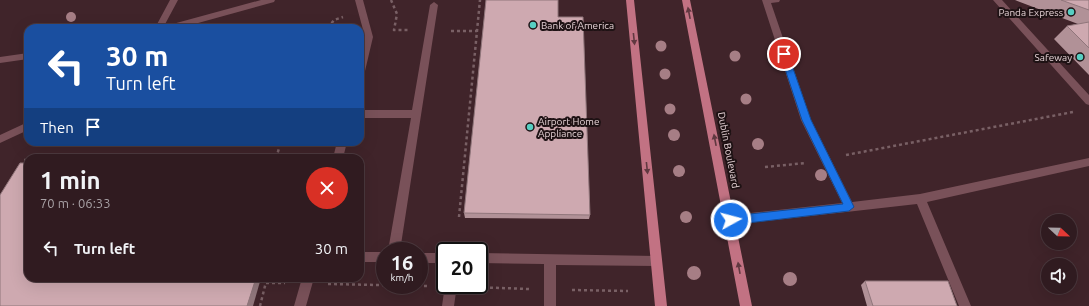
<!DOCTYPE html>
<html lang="en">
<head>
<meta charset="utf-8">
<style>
  :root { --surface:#301b20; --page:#3c282d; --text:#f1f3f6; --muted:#a8a1a5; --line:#4b393e }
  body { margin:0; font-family:Ubuntu,sans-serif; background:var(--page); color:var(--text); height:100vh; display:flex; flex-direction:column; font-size:15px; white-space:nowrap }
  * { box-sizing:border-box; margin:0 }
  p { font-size:13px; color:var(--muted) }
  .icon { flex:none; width:22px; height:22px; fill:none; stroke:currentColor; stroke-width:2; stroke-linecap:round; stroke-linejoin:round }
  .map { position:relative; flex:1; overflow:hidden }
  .details { position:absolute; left:24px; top:154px; width:340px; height:128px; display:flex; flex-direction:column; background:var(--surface); border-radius:12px; box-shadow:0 4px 16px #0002,0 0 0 1px var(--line) }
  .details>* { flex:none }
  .guide { position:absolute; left:24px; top:24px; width:340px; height:122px; border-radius:12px; box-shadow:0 4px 16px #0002,0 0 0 1px var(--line); background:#1a4fa0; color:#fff; overflow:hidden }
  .needle { width:26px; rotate:112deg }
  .buttons { position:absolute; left:1041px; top:214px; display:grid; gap:8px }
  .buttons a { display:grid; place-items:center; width:36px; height:36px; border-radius:50%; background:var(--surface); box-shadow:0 4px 16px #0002,0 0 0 1px var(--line); font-size:20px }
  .speed { position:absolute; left:376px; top:242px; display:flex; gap:8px; font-size:20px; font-weight:700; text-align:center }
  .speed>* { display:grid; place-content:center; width:52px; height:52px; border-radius:50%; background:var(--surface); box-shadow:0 4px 16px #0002,0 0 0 1px var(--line); line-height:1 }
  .speed small { font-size:10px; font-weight:400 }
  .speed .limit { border:2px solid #111; border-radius:6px; background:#fff; color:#111 }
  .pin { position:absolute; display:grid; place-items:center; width:34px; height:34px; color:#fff; margin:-17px; border:2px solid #fff; border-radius:50%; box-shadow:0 1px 4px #0007 }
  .me { position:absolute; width:44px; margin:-22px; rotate:83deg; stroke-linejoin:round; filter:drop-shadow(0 0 3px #0008) }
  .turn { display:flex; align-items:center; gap:14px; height:84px; padding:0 16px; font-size:18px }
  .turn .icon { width:52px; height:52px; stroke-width:2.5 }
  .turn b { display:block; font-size:28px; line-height:34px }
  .then { display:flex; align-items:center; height:38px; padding:0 16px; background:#0003; gap:8px; font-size:15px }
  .round { display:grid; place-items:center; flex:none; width:42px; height:42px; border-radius:21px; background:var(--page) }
  .summary { display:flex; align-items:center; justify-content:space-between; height:68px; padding:0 16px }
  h1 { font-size:24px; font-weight:700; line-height:30px }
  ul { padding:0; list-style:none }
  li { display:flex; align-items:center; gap:12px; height:52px; padding:0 16px }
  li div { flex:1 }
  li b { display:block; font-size:15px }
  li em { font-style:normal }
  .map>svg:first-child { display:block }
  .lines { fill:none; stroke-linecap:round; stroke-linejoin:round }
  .path { stroke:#796065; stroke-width:2.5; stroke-dasharray:3 3; stroke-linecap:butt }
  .minor { fill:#795159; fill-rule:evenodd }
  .major { fill:#c27283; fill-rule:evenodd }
  .tree { fill:#a67e85 }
  .wall { fill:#b19197 }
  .shaded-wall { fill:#90767b }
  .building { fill:#cea9b0; stroke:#90767b }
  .oneway { fill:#603840 }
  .route { fill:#1a73e8; stroke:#114b97 }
  .poi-dot { fill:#57cec2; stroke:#1e1214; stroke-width:1.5 }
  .labels { text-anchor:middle; stroke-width:4; stroke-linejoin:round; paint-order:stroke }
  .poi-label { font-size:10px; fill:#e5d2d5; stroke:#1e1214; text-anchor:end }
  .street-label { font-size:10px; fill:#e5d2d5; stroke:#1e1214 }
</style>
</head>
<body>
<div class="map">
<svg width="1089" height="306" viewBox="0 0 1089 306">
  <rect width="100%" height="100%" fill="#40242a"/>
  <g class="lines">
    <!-- path -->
    <path class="path" d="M391 0 397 14 394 30H410
      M328 28 334 20 343 17
      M451 31H477
      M846 155 1073 112
      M276 158 281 142
      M24 160H28
      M765 167 806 163
      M459 217 480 0
      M266 283H285
      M328 284 429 286
      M472 287 529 289
      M572 290 628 291
      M260 306 267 278"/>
    <!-- minor -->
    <path class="minor" d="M170 0H178L163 28H155Z
      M261 0H275L274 2 180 28H165L169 25Z
      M355 0H363L373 37 365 71 360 74V54L365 37Z
      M762 0H780L779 2 771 3 811 120 852 202 920 194 1089 158V166L927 202 971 306H959L917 204 731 225 727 223 726 220 727 217 731 215 842 203 801 120Z
      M993 0H1002L1089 95V105L1086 104Z
      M434 2 438 5 400 251H388L411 118H360V110H412L430 5Z
      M28 53V59L0 63V57Z
      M28 122V130L0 143V135Z
      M337 142H347L343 158H333Z
      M360 252H385V262H360Z
      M419 253H445V263H419Z
      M479 253 656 256 660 257 662 261 660 265 656 266 556 265V306H544V264L479 263Z
      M302 278H314L306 306H294Z
      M445 285H457L454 306H442Z"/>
    <!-- major -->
    <path class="major" d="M626 0H634L667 306H655Z
      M682 0H690L752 306H740Z"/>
  </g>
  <!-- trees -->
  <g class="tree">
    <circle cx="71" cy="17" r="5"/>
    <circle cx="661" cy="46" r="5.5"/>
    <circle cx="735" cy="56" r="5.5"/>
    <circle cx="665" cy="74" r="5.5"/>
    <circle cx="746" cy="99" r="5.5"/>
    <circle cx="670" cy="109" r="5.5"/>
    <circle cx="674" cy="135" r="6"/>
    <circle cx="758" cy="144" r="6"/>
    <circle cx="679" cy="171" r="6"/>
    <circle cx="821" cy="175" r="6"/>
    <circle cx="686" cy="217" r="6"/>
    <circle cx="694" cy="273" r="7"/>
    <circle cx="790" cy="279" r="7"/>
  </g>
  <!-- wall -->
  <path class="wall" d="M1015 0H1089V75L1054 39 1067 26 1078 24Z
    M558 17 590 215 589 219 465 218 464 213Z
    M865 281 957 306H867L861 285Z"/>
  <!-- shaded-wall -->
  <path class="shaded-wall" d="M256 278H261L253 306H247Z"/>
  <!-- building -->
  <path class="building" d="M486 0H558V17H583L590 215 464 213Z
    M1061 0H1089V10Z
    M1089 22V48L1067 26Z
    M20 163H28V278H256L247 306H0V195Z
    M865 281H948L957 306H873Z"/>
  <!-- one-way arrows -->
  <defs><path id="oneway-solid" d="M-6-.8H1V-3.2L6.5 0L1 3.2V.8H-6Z"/></defs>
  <g class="oneway">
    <use href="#oneway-solid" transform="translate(689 13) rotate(-101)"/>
    <use href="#oneway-solid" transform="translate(634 39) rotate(84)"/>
    <use href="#oneway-solid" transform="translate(715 140) rotate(-101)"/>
    <use href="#oneway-solid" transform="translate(647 168) rotate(84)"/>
    <use href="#oneway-solid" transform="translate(739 268) rotate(-100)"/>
  </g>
  <!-- route -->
  <path class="route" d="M781 51H784L788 54 811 120 854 207 849 211 731 225 726 220 731 216 843 204 802 120 780 54Z"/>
  <!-- markers -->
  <g class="poi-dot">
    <circle cx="1071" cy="12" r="4"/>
    <circle cx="533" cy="25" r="4"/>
    <circle cx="1080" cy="57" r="4"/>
    <circle cx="530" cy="127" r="4"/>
  </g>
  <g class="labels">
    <!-- poi labels -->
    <g class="poi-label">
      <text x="1063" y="16">Panda Express</text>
      <text x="541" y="29" text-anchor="start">Bank of America</text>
      <text x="1072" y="61">Safeway</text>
      <text x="538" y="125" text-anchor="start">Airport Home<tspan x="538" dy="12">Appliance</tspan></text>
    </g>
    <!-- street labels -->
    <g class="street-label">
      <text transform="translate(729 150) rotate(79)" y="4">Dublin Boulevard</text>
    </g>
  </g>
</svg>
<div class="buttons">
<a><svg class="needle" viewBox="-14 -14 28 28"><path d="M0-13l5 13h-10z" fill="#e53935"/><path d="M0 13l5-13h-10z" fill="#a8a1a5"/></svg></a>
<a><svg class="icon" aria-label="sound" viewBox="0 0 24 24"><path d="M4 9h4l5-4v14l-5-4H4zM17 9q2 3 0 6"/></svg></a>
</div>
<div class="speed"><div>16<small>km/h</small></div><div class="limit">20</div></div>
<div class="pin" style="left:784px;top:54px;background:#d93025"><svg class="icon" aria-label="arrive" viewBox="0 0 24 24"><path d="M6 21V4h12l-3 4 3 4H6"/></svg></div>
<svg class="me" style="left:731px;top:220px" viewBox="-20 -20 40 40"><circle r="17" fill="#1a73e8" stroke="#fff" stroke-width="3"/><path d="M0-11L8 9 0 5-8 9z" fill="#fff"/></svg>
<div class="guide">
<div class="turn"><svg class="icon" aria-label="left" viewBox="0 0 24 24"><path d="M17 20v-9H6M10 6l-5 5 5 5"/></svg><div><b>30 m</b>Turn left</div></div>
<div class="then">Then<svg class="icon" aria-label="arrive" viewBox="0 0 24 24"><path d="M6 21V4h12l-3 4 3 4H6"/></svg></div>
</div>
<section class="details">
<div class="summary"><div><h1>1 min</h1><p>70 m · 06:33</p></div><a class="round" style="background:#d93025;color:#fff"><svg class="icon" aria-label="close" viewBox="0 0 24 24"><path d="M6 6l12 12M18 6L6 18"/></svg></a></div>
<ul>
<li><svg class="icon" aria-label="left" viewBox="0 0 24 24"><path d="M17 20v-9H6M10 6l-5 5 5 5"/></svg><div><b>Turn left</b></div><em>30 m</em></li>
</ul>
</section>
</div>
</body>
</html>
